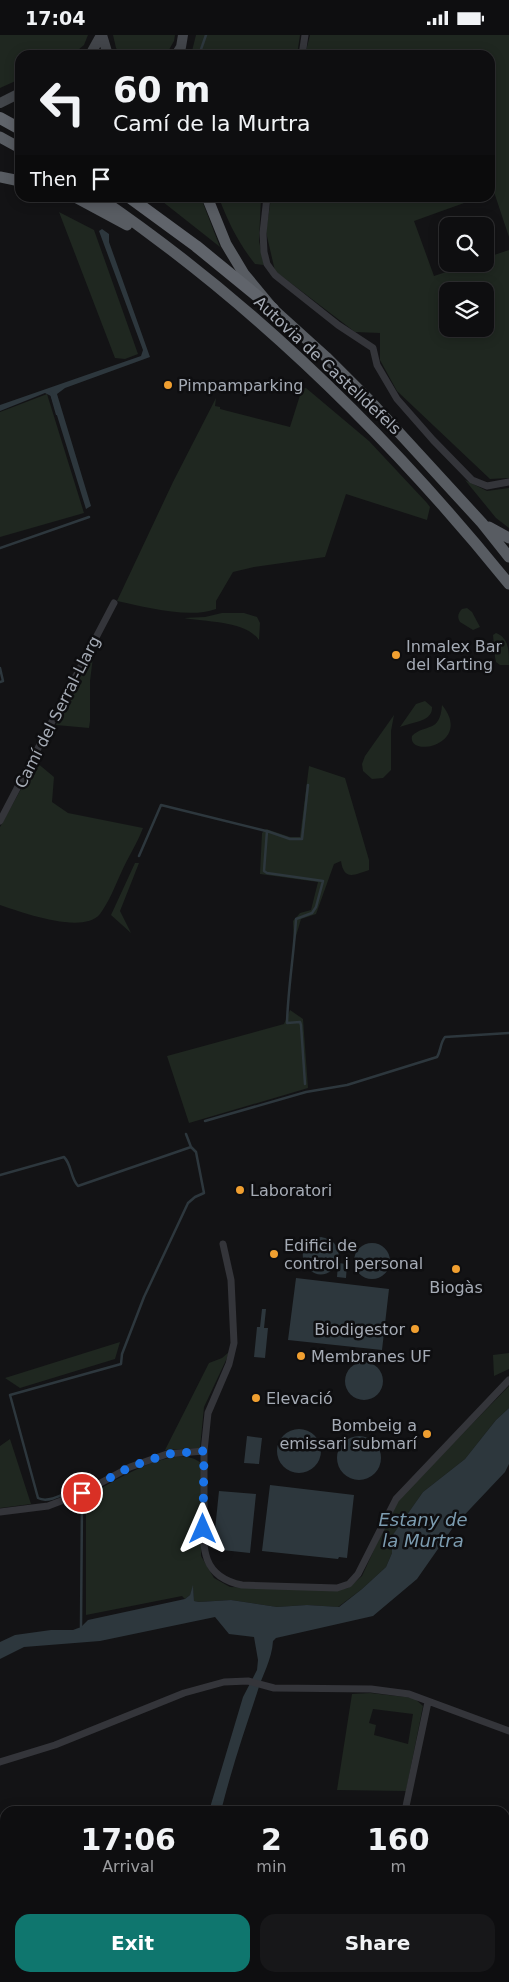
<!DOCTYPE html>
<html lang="en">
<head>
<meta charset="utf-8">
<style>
  :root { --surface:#0e0e10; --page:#171719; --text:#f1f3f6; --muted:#9b9c9f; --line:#2e2e30; --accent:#0f766e }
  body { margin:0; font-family:"DejaVu Sans",sans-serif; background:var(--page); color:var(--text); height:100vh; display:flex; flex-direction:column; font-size:19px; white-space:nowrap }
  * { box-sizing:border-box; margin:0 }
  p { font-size:16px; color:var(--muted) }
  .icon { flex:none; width:28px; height:28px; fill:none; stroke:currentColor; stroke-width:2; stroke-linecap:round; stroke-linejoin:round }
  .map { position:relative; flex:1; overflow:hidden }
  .drawer { position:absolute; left:0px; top:1771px; width:510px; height:176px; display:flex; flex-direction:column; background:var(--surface); border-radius:15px 15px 0 0; box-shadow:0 2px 12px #0003,0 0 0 1px var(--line) }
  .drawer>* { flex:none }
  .banner { position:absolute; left:15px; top:15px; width:480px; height:152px; border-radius:15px; box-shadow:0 2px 12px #0003,0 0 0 1px var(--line); background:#0e0e10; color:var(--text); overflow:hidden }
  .fabs { position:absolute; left:439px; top:182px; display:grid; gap:10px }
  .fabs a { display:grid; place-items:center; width:55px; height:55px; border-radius:10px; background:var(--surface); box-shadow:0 2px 12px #0003,0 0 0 1px var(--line); font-size:25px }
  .pin { position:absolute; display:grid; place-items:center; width:42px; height:42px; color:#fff; margin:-21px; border:2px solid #fff; border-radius:50%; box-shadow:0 1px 5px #0007 }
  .me { position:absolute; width:55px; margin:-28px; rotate:0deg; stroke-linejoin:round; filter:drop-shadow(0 0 4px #0008) }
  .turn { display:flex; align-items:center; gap:18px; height:105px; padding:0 15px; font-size:22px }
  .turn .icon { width:65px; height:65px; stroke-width:2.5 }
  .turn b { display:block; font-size:35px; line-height:42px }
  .then { display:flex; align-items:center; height:48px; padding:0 15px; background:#0003; gap:10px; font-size:19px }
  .eta { display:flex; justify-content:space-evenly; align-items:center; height:85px; text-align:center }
  .eta b { font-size:30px; font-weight:800; line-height:35px }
  .action { display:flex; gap:10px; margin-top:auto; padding:10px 15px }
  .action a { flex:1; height:58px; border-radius:15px; background:var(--accent); color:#fff; font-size:20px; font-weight:800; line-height:58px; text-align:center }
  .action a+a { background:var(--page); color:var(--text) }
  .status { display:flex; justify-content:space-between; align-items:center; height:35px; padding:0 25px; background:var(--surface); direction:ltr }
  .status svg { height:14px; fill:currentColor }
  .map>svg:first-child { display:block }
  .green { fill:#1f2720; fill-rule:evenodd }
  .water { fill:#2d373d }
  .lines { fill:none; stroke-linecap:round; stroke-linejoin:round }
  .stream { stroke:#2d373d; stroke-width:2.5 }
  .minor { stroke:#34353a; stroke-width:7 }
  .secondary { stroke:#42454a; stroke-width:10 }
  .trunk { stroke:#585c62; stroke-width:11 }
  .motorway { stroke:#60646b; stroke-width:12 }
  .route { stroke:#1a73e8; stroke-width:9; stroke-dasharray:0 16.2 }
  .poi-dot { fill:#f09f30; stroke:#0e0e10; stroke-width:2 }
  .labels { text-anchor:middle; stroke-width:5; stroke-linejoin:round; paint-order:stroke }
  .street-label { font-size:16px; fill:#a5abb5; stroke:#0e0e10 }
  .poi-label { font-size:16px; fill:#a5abb5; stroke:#0e0e10; text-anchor:start }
  .water-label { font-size:18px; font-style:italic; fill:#7c9cb0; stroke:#0e0e10 }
</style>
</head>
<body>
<div class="status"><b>17:04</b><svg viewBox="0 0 49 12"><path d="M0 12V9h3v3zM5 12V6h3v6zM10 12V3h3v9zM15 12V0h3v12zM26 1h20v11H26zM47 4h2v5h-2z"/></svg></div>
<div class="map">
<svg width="509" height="1947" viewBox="0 0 509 1947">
  <rect width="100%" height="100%" fill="#131315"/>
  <!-- green -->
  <path class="green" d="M0 0H88L84 10 72 20H20V44L0 53Z
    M113 0H175L174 6 166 20H121L116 13Z
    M196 0H300L297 20H191Z
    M310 0H509V202L494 157 490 158V20H305Z
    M158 163H201L220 212Z
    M219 163H261L259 206 264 230 255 229C239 209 228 187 219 163Z
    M271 163H478L414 186 434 241 470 229H485V223L509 215V443L490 444 397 356 380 325V298L355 297 275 236 266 197ZM448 256H485V294H448Z
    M59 177 94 195 138 319 125 324 115 323Z
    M306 353 369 406 427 468 430 472 427 485 346 459 325 522 254 532 233 537 216 566V574C189 584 146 572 117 566L173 447 216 363 215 371 220 372V374L290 392 302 354Z
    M47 359 84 478 0 502V377Z
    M465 445 487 456 509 453V493L496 483Z
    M467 573 472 577 480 592 473 595 460 587C457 582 458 578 462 574Z
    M222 578H244L257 582 260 588 259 605C246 586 206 587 184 583L205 582Z
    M496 598C509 603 509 616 509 630H500L496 627 495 622 493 600Z
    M94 614 90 646V686L89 693 56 690Z
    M425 666 432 672C433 687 411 687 400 692L416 669Z
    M442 670C474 709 407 724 412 701 425 688 440 699 442 670Z
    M394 680 391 696V735L383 743 372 744 363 736 362 729 365 721Z
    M36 727 54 742 52 767 68 778 143 793C137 809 128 822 121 838 115 851 109 867 100 879 83 900 21 877 0 870V792Z
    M309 731 345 743 369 825V835C354 840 344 846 341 826L334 829 316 879 301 884 294 908 293 886 300 878 311 875 318 847 260 839 262 798 266 794 290 802H300Z
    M135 828H139L120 876 131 898 111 880Z
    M290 975 303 984 308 1053 189 1088 167 1021 284 989Z
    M120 1307 115 1324 20 1353 5 1343Z
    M229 1317 227 1323 204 1372 200 1413 165 1415 209 1328 222 1323Z
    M509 1318V1334L494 1341 493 1320Z
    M509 1351V1373L496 1385 465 1424 423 1457 393 1500 392 1518 386 1532 362 1554 338 1572 307 1570 277 1572 231 1565 199 1567 194 1566 193 1552 190 1560 185 1564 182 1561 86 1580V1462C111 1448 175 1406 201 1428V1521L214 1543 230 1552 333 1555 348 1553 362 1541 396 1467Z
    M10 1404 31 1469 0 1473V1411Z
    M370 1658 414 1663 423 1671 406 1756 337 1755 352 1659ZM373 1674 413 1679 408 1709 374 1700 376 1690 369 1688Z"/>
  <!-- water -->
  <path class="water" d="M102 194 109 199V207L150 322 65 353 57 359 91 471 86 474 51 361 45 358 0 376V370L141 321 143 315 99 196Z
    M321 1202C335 1204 341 1214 338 1228L347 1229 346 1243 337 1242 338 1229C314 1261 282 1210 321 1202Z
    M354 1226a18 18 0 1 1 36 0a18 18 0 1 1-36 0Z
    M296 1243 389 1254 382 1315 288 1305Z
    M262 1274H266L264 1293H268L265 1323 254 1322 257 1292H260Z
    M345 1346a19 19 0 1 1 38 0a19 19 0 1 1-38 0Z
    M509 1373V1429L505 1437 454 1491 417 1544 373 1581 276 1603 273 1606C272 1625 262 1640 257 1658 244 1697 231 1736 221 1776H209L243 1662 257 1635 258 1625 254 1602 229 1599 215 1582 100 1606 24 1612 0 1624V1607L15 1600 51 1595H73L81 1592 88 1585 185 1564 190 1560 193 1550 194 1566 199 1567 231 1565 277 1572 307 1570 339 1572 362 1554 386 1532 392 1518V1501L423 1457 465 1424 496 1385Z
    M277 1416a22 22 0 1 1 44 0a22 22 0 1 1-44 0Z
    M337 1423a22 22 0 1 1 44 0a22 22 0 1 1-44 0Z
    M247 1401 262 1403 259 1429 244 1428Z
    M270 1450 354 1460 347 1523 339 1522 338 1524 262 1516Z
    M219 1456 256 1459 250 1518 213 1514Z"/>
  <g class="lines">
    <!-- stream -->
    <path class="stream" d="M199 20 206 0
      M51 358 57 379
      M0 513 89 482
      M0 633 3 646 0 647
      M139 821 161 770 266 796
      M305 1049 301 990 300 987 287 988C288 953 294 919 296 884L312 878 316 872 323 846 267 838 264 836 267 796 290 804H302L308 750
      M205 1086 306 1057 347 1050 437 1022C441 1016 440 1008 445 1002L509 998
      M0 1140 64 1122C72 1130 70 1142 78 1151L191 1112
      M78 1453C67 1457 49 1469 38 1463L10 1360 121 1329 122 1319 144 1262 188 1168 195 1162 204 1158 196 1117 191 1112 186 1099
      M81 1592 82 1466
      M0 1783 5 1784
      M0 1848H5"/>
    <!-- minor -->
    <path class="minor" d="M302 20 305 0
      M267 162 263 198 264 217 267 229 275 240 338 290 373 313 377 330 397 364 433 405 472 445 487 451 509 447
      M0 786 114 568
      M204 1416 208 1378 229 1329 234 1308 231 1245 223 1209
      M0 1477 48 1471 82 1458 130 1432 167 1419 204 1416C204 1436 204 1455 204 1474 203 1510 199 1541 242 1550L337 1553 349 1549 358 1539 396 1464 509 1345
      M0 1727 55 1710 184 1658 224 1647 248 1646 274 1653 371 1654 409 1659 509 1696
      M405 1776 428 1667
      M366 1947 368 1942"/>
    <!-- secondary -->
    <path class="secondary" d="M102 0 108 20
      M90 20 101 0
      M176 20 181 12 183 0
      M0 68 20 58"/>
    <!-- trunk -->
    <path class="trunk" d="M0 102 20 113
      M0 142 20 146
      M75 162 127 190
      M98 162C255 269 390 402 509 549
      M207 162 226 209 244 239 273 274 326 322 371 367 482 488 509 522
      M489 492 509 503"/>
    <!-- motorway -->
    <path class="motorway" d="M0 83 20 94
      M129 162 196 211 273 274"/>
  </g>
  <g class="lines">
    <!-- route -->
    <path class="route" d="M82 1458 130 1432 167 1419 204 1416 203 1494"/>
  </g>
  <!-- markers -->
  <g class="poi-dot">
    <circle cx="168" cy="350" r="5"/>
    <circle cx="396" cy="620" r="5"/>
    <circle cx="240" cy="1155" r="5"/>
    <circle cx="274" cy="1219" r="5"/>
    <circle cx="456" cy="1234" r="5"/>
    <circle cx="415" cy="1294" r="5"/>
    <circle cx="301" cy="1321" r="5"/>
    <circle cx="256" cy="1363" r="5"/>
    <circle cx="427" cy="1399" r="5"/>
  </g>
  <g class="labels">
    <!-- street labels -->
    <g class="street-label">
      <text transform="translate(328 330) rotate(43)" y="6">Autovia de Castelldefels</text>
      <text transform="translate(57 677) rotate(-63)" y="6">Camí del Serral-Llarg</text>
    </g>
    <!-- poi labels -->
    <g class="poi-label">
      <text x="178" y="356">Pimpamparking</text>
      <text x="406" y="617">Inmalex Bar<tspan x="406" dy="18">del Karting</tspan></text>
      <text x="250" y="1161">Laboratori</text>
      <text x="284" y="1216">Edifici de<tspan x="284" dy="18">control i personal</tspan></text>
      <text x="456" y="1258" text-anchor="middle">Biogàs</text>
      <text x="405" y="1300" text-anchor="end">Biodigestor</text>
      <text x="311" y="1327">Membranes UF</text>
      <text x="266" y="1369">Elevació</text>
      <text x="417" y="1396" text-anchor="end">Bombeig a<tspan x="417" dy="18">emissari submarí</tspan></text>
    </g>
    <!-- water labels -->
    <g class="water-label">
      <text x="423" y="1491">Estany de<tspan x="423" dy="21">la Murtra</tspan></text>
    </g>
  </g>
</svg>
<div class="fabs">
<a><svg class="icon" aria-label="search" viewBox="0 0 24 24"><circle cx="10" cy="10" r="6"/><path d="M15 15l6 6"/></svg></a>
<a><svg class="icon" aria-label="layers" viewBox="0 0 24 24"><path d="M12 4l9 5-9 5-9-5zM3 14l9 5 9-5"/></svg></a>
</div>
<div class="pin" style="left:82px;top:1458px;background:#d93025"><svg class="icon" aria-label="arrive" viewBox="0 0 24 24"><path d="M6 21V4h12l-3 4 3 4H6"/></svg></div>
<svg class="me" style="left:203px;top:1494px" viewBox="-20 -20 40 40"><path d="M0-17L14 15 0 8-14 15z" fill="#1a73e8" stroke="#fff" stroke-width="4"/></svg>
<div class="banner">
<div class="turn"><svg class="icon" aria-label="left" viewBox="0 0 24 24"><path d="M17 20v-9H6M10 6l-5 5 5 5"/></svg><div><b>60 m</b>Camí de la Murtra</div></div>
<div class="then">Then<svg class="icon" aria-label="arrive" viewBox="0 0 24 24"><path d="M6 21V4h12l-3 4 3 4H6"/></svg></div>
</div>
<section class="drawer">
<div class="eta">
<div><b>17:06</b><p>Arrival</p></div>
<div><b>2</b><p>min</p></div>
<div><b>160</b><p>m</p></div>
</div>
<div class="action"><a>Exit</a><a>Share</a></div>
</section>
</div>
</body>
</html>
